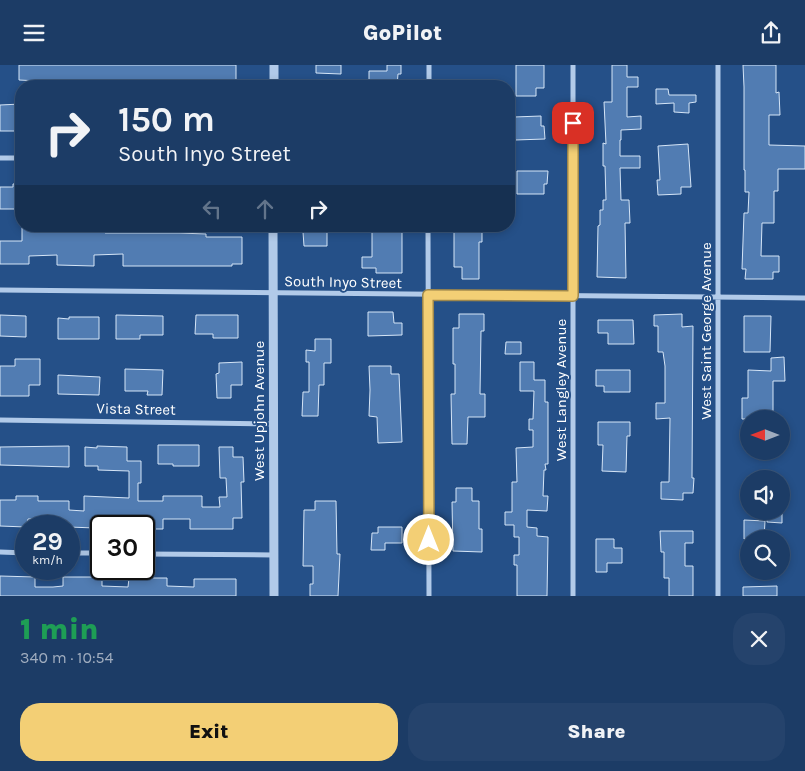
<!DOCTYPE html>
<html lang="en">
<head>
<meta charset="utf-8">
<style>
  :root { --surface:#1c3c66; --page:#25436c; --text:#f1f3f6; --muted:#a0adbf; --line:#3a567a; --accent:#f3cf75 }
  body { margin:0; font-family:Karla,sans-serif; background:var(--page); color:var(--text); height:100vh; display:flex; flex-direction:column; font-size:19px; white-space:nowrap }
  * { box-sizing:border-box; margin:0 }
  p { font-size:16px; color:var(--muted) }
  .icon { flex:none; width:28px; height:28px; fill:none; stroke:currentColor; stroke-width:2; stroke-linecap:round; stroke-linejoin:round }
  .map { position:relative; height:531px; overflow:hidden }
  .sheet { display:flex; flex-direction:column; background:var(--surface); flex:1 }
  .sheet>* { flex:none }
  .banner { position:absolute; left:15px; top:15px; width:500px; height:152px; border-radius:20px; box-shadow:0 2px 8px #0003,0 0 0 1px var(--line); background:#1c3c66; color:var(--text); overflow:hidden }
  .needle { width:32px; rotate:270deg }
  .tools { position:absolute; left:740px; top:345px; display:grid; gap:10px }
  .tools a { display:grid; place-items:center; width:50px; height:50px; border-radius:50%; background:var(--surface); box-shadow:0 2px 8px #0003,0 0 0 1px var(--line); font-size:25px }
  .speed { position:absolute; left:15px; top:450px; display:flex; gap:10px; font-size:25px; font-weight:700; text-align:center }
  .speed>* { display:grid; place-content:center; width:65px; height:65px; border-radius:50%; background:var(--surface); box-shadow:0 2px 8px #0003,0 0 0 1px var(--line); line-height:1 }
  .speed small { font-size:12px; font-weight:400 }
  .speed .limit { border:2px solid #111; border-radius:8px; background:#fff; color:#111 }
  .pin { position:absolute; display:grid; place-items:center; width:42px; height:42px; color:#fff; margin:-21px; border-radius:10px; box-shadow:0 2px 8px #0006 }
  .me { position:absolute; width:55px; margin:-28px; rotate:0deg; stroke-linejoin:round; filter:drop-shadow(0 0 4px #0008) }
  .turn { display:flex; align-items:center; gap:18px; height:105px; padding:0 20px; font-size:22px }
  .turn .icon { width:65px; height:65px; stroke-width:2.5 }
  .turn b { display:block; font-size:35px; line-height:42px }
  .lanes { display:flex; align-items:center; height:48px; padding:0 20px; background:#0003; justify-content:center; gap:25px; direction:ltr }
  .lanes .off { opacity:.35 }
  .round { display:grid; place-items:center; flex:none; width:52px; height:52px; border-radius:20px; background:var(--page) }
  .head { display:flex; align-items:center; justify-content:space-between; height:85px; padding:0 20px }
  h1 { font-size:30px; font-weight:800; line-height:38px; color:#1e9e55 }
  .cta { display:flex; gap:10px; margin-top:auto; padding:10px 20px }
  .cta a { flex:1; height:58px; border-radius:20px; background:var(--accent); color:#111; font-size:20px; font-weight:800; line-height:58px; text-align:center }
  .cta a+a { background:var(--page); color:var(--text) }
  header { display:flex; justify-content:space-between; align-items:center; height:65px; padding:0 20px; background:var(--surface); font-size:22px; font-weight:800 }
  .map>svg:first-child { display:block }
  .building { fill:#517cb2; stroke:#d5e5f7 }
  .lines { fill:none; stroke-linecap:round; stroke-linejoin:round }
  .minor { stroke:#b1cae9; stroke-width:5 }
  .tertiary { stroke:#b1cae9; stroke-width:9 }
  .route-casing { stroke:#9e874c; stroke-width:12 }
  .route { stroke:#f3cf75; stroke-width:9 }
  .labels { text-anchor:middle; stroke-width:4; stroke-linejoin:round; paint-order:stroke }
  .street-label { font-size:15px; fill:#fff; stroke:#255088 }
</style>
</head>
<body>
<header><svg class="icon" aria-label="menu" viewBox="0 0 24 24"><path d="M4 6h16M4 12h16M4 18h16"/></svg>GoPilot<svg class="icon" aria-label="share" viewBox="0 0 24 24"><path d="M12 15V3M7 8l5-5 5 5M5 13v7h14v-7"/></svg></header>
<div class="map">
<svg width="805" height="531" viewBox="0 0 805 531">
  <rect width="100%" height="100%" fill="#255088"/>
  <!-- building -->
  <path class="building" d="M19 0H236V19L159 16V18H132V16L80 15V18L19 15Z
    M316 0H341V9L316 8Z
    M387 0H401V9H398L397 21H369V6H387Z
    M516 0H544V23H536V31H516Z
    M612 0H627V12H638V22H627V52L641 51V64L621 65V75H620V91H640V103H620L621 135H629L630 158H625L626 213 597 212 598 161 600 160V145H603V135H606L605 101H603V78L606 79 604 37H612Z
    M743 0H776V28L779 27 780 50H769V80L805 81V104H778V126H774V158H762L761 191H779V207H773V214H745L746 204H742L744 148H748L749 127H745V105H744V22Z
    M656 24H668L669 30H696V37L689 38V48L674 47V38L656 39Z
    M21 39V66H0V40Z
    M541 51V61H544L545 74 515 75 514 52Z
    M688 79 691 122H681V129L658 130 657 115H660L658 81Z
    M517 106H548L547 119H544V129H517Z
    M21 118V144H0V122H13V119Z
    M309 161H327V181H304L303 167H309Z
    M372 161H402V208H376V203H362V192H372Z
    M22 163 40 164V166H105V168H179L206 169V172H242V199H232V201H123V189L94 190V201L57 200V190L29 191V199H0V176H22Z
    M454 163H482V177H479V214H462V202H454Z
    M368 247H393L394 258H402V270L368 271Z
    M459 249H484V266H481L480 329H485V352H468L467 379H452L451 329H455V299H453V263H459Z
    M682 249V262L693 261 692 413H694L693 428H683V435L661 434V417H669L670 353 656 354V338H665V301L663 287H658V261H654V250Z
    M0 250 26 251V272L0 271Z
    M116 250 163 251V270H140V274H116Z
    M196 250H238V273H213V269H195Z
    M744 251H771L770 287H744Z
    M69 252H99V274H58V253L69 254Z
    M598 255H633L634 279H608V268H598Z
    M315 274H331V298H324V320H319L318 351H302L303 327H309V297H306V285L315 286Z
    M506 277H521V289H505Z
    M784 292 785 316H773V354H742V333H748V305L771 306V293Z
    M15 294H40V320H29V331H0V301H15Z
    M242 297V320H231V333H217L216 309 219 308V298Z
    M520 297H534V315H545V337H548V399H545L546 405H544L543 431H548L547 446 527 445V462L537 463V471L548 472 547 531H517V500H514V490H519V472H514V460H505V447H512V417H517L516 383 533 382V365H529V354H533L534 326H520Z
    M369 301H391V309H399L402 377 378 378 377 352 369 351 370 325Z
    M125 304 163 305 162 330H147L148 326H125Z
    M596 305H630V327H604V321H596Z
    M58 310 100 312 99 330 58 329Z
    M598 357H630V371H627L626 407 602 406 603 380H598Z
    M158 380H199V401H173V399H158Z
    M69 381V402L0 400V382Z
    M97 381 127 382V396H141V418H138V436H163V431H202V442H220L219 432H227L226 413H220L219 382H233V392H243L244 417H241L242 453H233V464H190V454H163V464H150V461H124L125 454H95V463L69 462 56 461 57 452H37V454H28L26 462 0 461V435H16V431H38V436H69V445L84 446V431L129 433V406L98 405V401H85V382L97 383Z
    M456 423H472V436H479V464H482V487L453 486 452 437H456Z
    M315 436H336L337 489H340L338 531H310V519H313V501H303L304 445H315Z
    M767 446H782V458L767 457Z
    M744 455 765 456 764 474H744Z
    M378 462H402V478H385V485H371L372 468H378Z
    M660 466H693V478H685V501H693V531H669V513H664V487H661Z
    M596 474H614V483H622V498H607V507H596Z
    M0 511 35 512V522H53L63 521V512H102V521L128 522 129 513H167V521L194 522V514H236V531H0Z
    M777 521V531H743V522Z"/>
  <g class="lines">
    <!-- minor -->
    <path class="minor" d="M718 0V531
      M429 21V0
      M0 93H21
      M428 161 429 531
      M0 225 805 233
      M0 355 273 359
      M0 487 26 488
      M69 488H101
      M144 489 273 490
      M573 531V0"/>
    <!-- tertiary -->
    <path class="tertiary" d="M274 21V0
      M273 161 274 531"/>
  </g>
  <g class="lines">
    <defs>
      <path id="route" d="M429 475 428 230 573 231V58"/>
    </defs>
    <!-- route casing -->
    <use href="#route" class="route-casing"/>
    <!-- route -->
    <use href="#route" class="route"/>
  </g>
  <g class="labels">
    <!-- street labels -->
    <g class="street-label">
      <text transform="translate(343 217) rotate(1)" y="5">South Inyo Street</text>
      <text transform="translate(706 266) rotate(-90)" y="5">West Saint George Avenue</text>
      <text transform="translate(561 325) rotate(-90)" y="5">West Langley Avenue</text>
      <text transform="translate(136 344) rotate(1)" y="5">Vista Street</text>
      <text transform="translate(259 346) rotate(-90)" y="5">West Upjohn Avenue</text>
    </g>
  </g>
</svg>
<div class="tools">
<a><svg class="needle" viewBox="-14 -14 28 28"><path d="M0-13l5 13h-10z" fill="#e53935"/><path d="M0 13l5-13h-10z" fill="#a0adbf"/></svg></a>
<a><svg class="icon" aria-label="sound" viewBox="0 0 24 24"><path d="M4 9h4l5-4v14l-5-4H4zM17 9q2 3 0 6"/></svg></a>
<a><svg class="icon" aria-label="search" viewBox="0 0 24 24"><circle cx="10" cy="10" r="6"/><path d="M15 15l6 6"/></svg></a>
</div>
<div class="speed"><div>29<small>km/h</small></div><div class="limit">30</div></div>
<div class="pin" style="left:573px;top:58px;background:#d93025"><svg class="icon" aria-label="arrive" viewBox="0 0 24 24"><path d="M6 21V4h12l-3 4 3 4H6"/></svg></div>
<svg class="me" style="left:429px;top:475px" viewBox="-20 -20 40 40"><circle r="17" fill="#f3cf75" stroke="#fff" stroke-width="3"/><path d="M0-11L8 9 0 5-8 9z" fill="#fff"/></svg>
<div class="banner">
<div class="turn"><svg class="icon" aria-label="right" viewBox="0 0 24 24"><path d="M7 20v-9h11M14 6l5 5-5 5"/></svg><div><b>150 m</b>South Inyo Street</div></div>
<div class="lanes"><svg class="icon off" aria-label="left" viewBox="0 0 24 24"><path d="M17 20v-9H6M10 6l-5 5 5 5"/></svg><svg class="icon off" aria-label="ahead" viewBox="0 0 24 24"><path d="M12 20V5M6 11l6-6 6 6"/></svg><svg class="icon" aria-label="right" viewBox="0 0 24 24"><path d="M7 20v-9h11M14 6l5 5-5 5"/></svg></div>
</div>
</div>
<section class="sheet">
<div class="head"><div><h1>1 min</h1><p>340 m · 10:54</p></div><a class="round"><svg class="icon" aria-label="close" viewBox="0 0 24 24"><path d="M6 6l12 12M18 6L6 18"/></svg></a></div>
<div class="cta"><a>Exit</a><a>Share</a></div>
</section>
</body>
</html>
